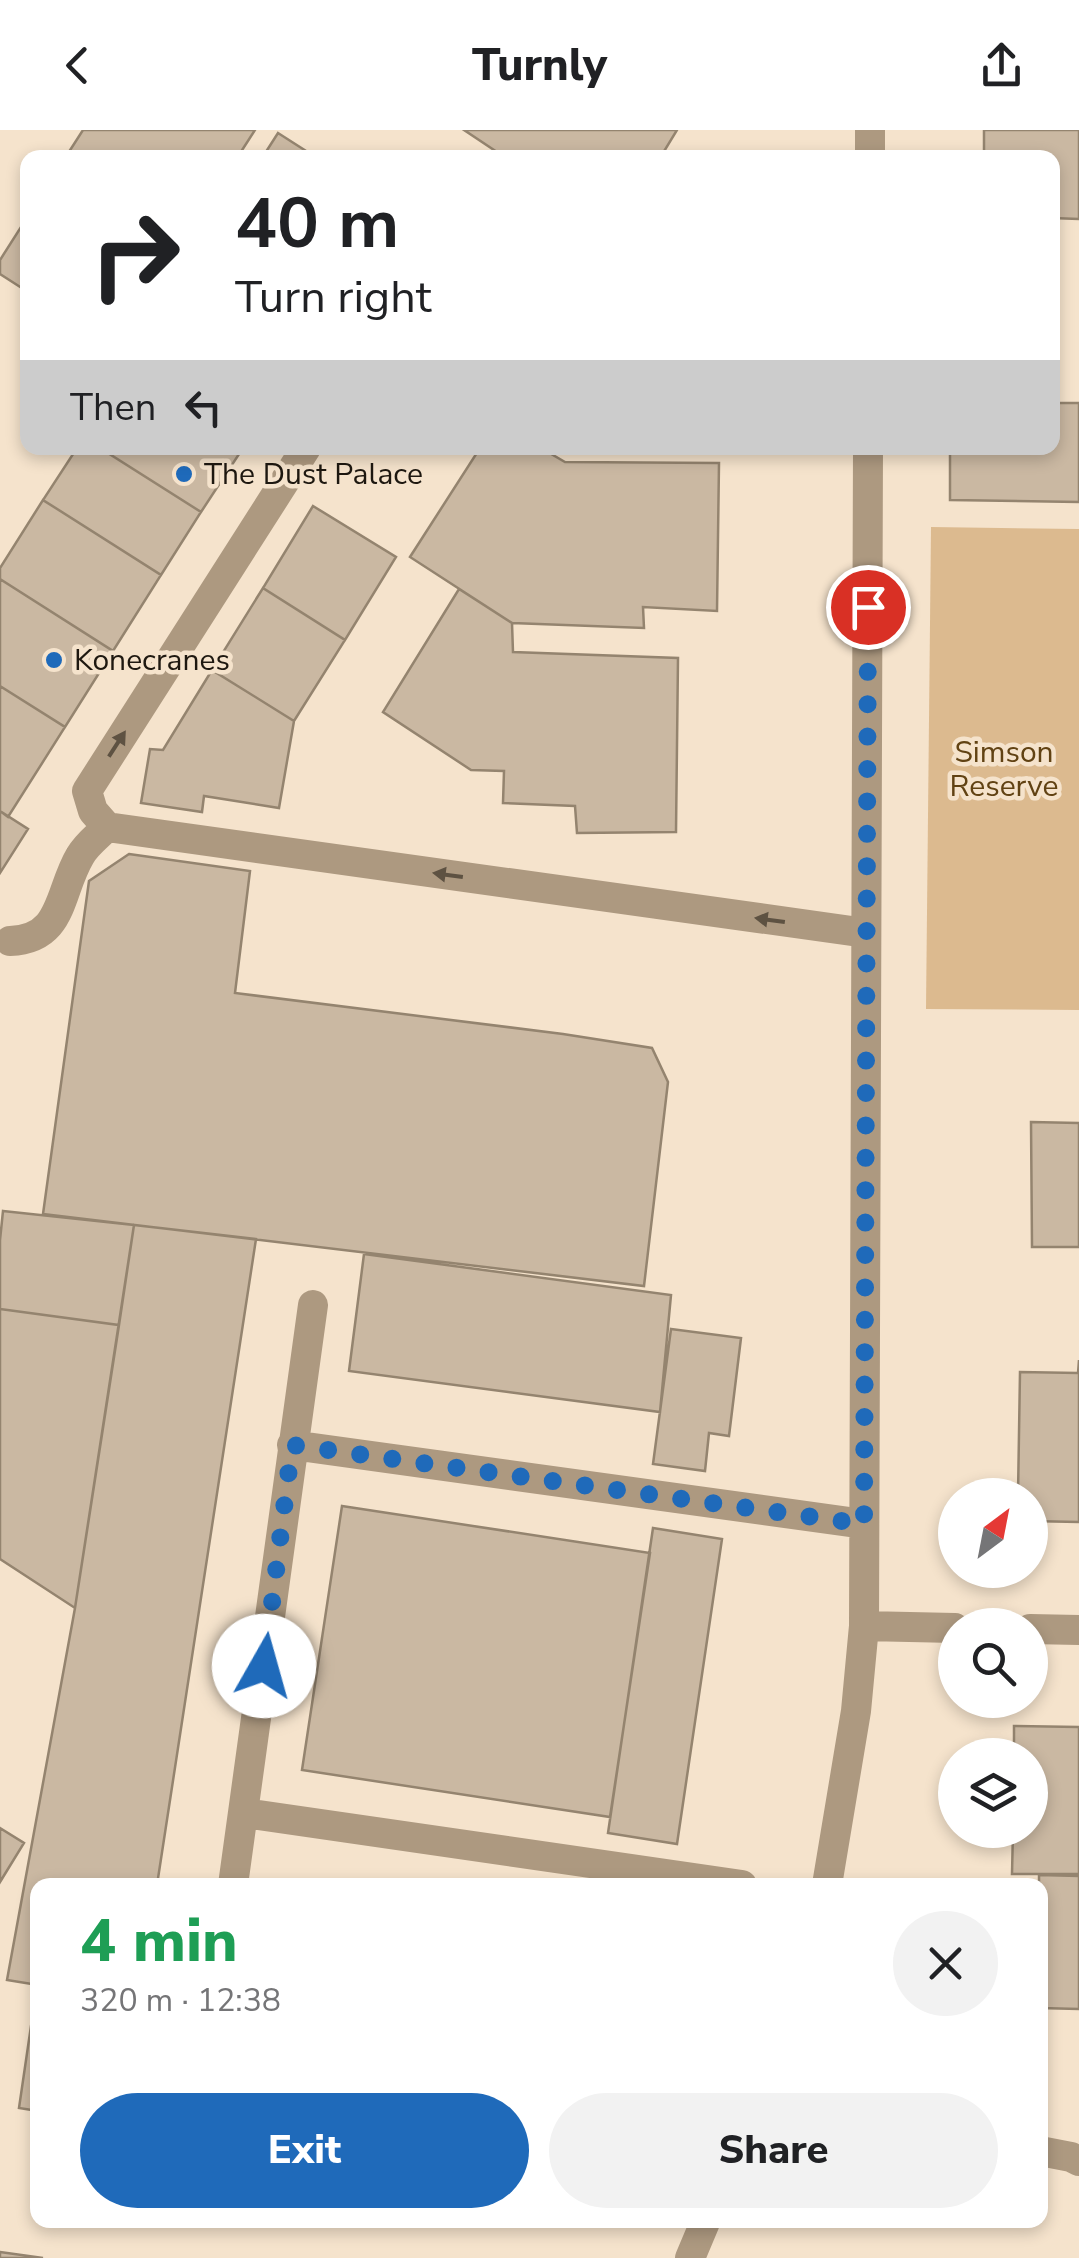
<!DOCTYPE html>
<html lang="en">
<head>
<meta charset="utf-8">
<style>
  :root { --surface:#fff; --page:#f2f2f2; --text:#202124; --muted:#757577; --accent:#1f6aba }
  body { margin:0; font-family:"Nunito Sans",sans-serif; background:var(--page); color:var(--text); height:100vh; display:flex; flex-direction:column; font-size:38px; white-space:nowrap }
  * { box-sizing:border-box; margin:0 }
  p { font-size:32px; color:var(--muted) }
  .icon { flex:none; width:55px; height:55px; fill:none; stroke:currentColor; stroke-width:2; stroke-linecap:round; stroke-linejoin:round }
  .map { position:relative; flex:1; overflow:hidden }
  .drawer { position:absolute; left:30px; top:1748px; width:1018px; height:350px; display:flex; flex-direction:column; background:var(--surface); border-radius:20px; box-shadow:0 5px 15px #0003 }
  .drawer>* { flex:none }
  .guide { position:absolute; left:20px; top:20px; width:1040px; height:305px; border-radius:20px; box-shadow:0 5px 15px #0003; background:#fff; color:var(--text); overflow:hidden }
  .needle { width:65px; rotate:32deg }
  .buttons { position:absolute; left:938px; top:1348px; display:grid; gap:20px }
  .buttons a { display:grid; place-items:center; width:110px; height:110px; border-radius:50%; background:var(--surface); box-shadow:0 5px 15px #0003; font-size:50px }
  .pin { position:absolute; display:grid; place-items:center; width:85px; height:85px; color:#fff; margin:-42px; border:5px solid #fff; border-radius:50%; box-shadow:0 2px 10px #0007 }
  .me { position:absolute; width:110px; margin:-55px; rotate:7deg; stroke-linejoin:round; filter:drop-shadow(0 0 8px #0008) }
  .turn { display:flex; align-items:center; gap:35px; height:210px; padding:0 50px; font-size:45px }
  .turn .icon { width:130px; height:130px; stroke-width:2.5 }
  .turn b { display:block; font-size:70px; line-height:85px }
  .then { display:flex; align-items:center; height:95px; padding:0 50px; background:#0003; gap:20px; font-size:38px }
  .round { display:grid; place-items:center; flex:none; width:105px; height:105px; border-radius:52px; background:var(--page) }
  .summary { display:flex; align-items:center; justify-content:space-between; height:170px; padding:0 50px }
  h1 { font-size:60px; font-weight:800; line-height:75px; color:#1e9e55 }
  .cta { display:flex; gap:20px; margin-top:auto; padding:20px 50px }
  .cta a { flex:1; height:115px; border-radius:60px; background:var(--accent); color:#fff; font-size:40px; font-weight:800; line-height:115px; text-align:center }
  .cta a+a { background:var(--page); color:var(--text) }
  header { display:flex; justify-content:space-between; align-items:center; height:130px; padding:0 50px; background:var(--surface); font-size:45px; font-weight:800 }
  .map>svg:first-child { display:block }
  .green { fill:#dcba8f }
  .building { fill:#cab8a2; stroke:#94846f; stroke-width:2.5 }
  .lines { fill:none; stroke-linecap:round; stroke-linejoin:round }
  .minor { stroke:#ad9980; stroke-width:30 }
  .oneway { fill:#5e5242 }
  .route { stroke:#1f6aba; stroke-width:18; stroke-dasharray:0 32.4 }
  .poi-dot { fill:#1f6aba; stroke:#f5e3cc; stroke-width:4 }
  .labels { text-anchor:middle; stroke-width:9; stroke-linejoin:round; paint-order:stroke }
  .poi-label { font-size:30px; fill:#1e1810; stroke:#f5e3cc; text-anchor:start }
  .park-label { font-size:30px; fill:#614213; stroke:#f5e3cc }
</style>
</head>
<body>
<header><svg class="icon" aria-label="back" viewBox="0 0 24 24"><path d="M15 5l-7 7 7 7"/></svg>Turnly<svg class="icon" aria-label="share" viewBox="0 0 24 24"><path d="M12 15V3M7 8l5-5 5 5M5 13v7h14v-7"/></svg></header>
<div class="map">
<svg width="1079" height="2128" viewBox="0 0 1079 2128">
  <rect width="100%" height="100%" fill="#f5e3cc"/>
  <!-- green -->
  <path class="green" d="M931 397 1079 399V880L926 879Z"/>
  <!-- building -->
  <path class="building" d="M83 0H255L237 28H65Z
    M464 0H677L660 28H506Z
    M984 0H1079V89L1052 88V28H984Z
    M278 3 317 28H262Z
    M28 86V162L0 144V130Z
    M1052 273H1079V372L950 370V318H1052Z
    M77 318H100L201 382 161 445 43 370Z
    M100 318H243L201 382Z
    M480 318H541L565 332 719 333 717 481 643 477 644 498 512 493 410 427Z
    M43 370 161 445 113 521 0 449V438Z
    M313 376 396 427 345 510 263 458Z
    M0 449 113 521 65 597 0 556Z
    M263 458 345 510 294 591 212 540Z
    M459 459 512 493 513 522 678 528 676 702 577 703 575 676 503 673 504 641 471 640 383 582Z
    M212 540 294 591 279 678 204 666 202 682 141 673 150 619 163 620Z
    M0 556 65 597 8 687 0 681Z
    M0 681 28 699 0 743Z
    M129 724 250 741 235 863 563 904 652 918 668 952 644 1156 43 1084 89 751Z
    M1031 992 1079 993V1117H1032Z
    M3 1081 134 1095 119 1195 0 1179V1110Z
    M134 1095 256 1109 157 1755H38V1855L7 1850 75 1478Z
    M364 1124 671 1165 660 1282 349 1241Z
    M0 1179 119 1195 75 1478 0 1429Z
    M671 1199 741 1208 729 1306 709 1303 705 1341 653 1334Z
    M1079 1230V1392L1030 1391V1365H1018L1020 1242 1078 1243Z
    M342 1376 650 1423 610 1687 302 1640Z
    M653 1398 722 1409 677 1714 608 1703Z
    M1014 1596 1079 1597V1744H1012L1013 1700H1030V1625H1014Z
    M0 1698 24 1713 0 1752Z
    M1039 1745 1079 1746V1879L1040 1878Z
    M37 1855H38V1981L19 1978Z
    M0 2122 43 2128H0Z"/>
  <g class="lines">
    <!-- minor -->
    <path class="minor" d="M870 28V0
      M306 318 87 661 93 681 107 697 866 803
      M10 811C64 809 58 763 80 726 86 715 98 706 107 697
      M292 1315 864 1394
      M864 1496 955 1498
      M1030 1499 1079 1500
      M245 1683 742 1755
      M233 1755 313 1175
      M827 1755 856 1581 864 1496 868 318
      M1040 2021 1071 2027 1079 2031
      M690 2128 706 2090"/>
  </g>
  <!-- one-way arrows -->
  <defs><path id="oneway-solid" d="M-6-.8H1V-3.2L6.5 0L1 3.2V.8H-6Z" transform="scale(2.5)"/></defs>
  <g class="oneway">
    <use href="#oneway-solid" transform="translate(117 614) rotate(-57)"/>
    <use href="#oneway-solid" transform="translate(448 745) rotate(-172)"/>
    <use href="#oneway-solid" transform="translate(770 790) rotate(-172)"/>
  </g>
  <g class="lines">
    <!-- route -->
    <path class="route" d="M264 1536 292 1315 864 1394 868 477"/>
  </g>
  <!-- markers -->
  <g class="poi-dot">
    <circle cx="184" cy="344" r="10"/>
    <circle cx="54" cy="530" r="10"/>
  </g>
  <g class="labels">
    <!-- poi labels -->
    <g class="poi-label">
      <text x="204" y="354">The Dust Palace</text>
      <text x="74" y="540">Konecranes</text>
    </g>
    <!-- park labels -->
    <g class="park-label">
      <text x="1004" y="632">Simson<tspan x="1004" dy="34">Reserve</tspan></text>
    </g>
  </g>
</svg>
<div class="buttons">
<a><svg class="needle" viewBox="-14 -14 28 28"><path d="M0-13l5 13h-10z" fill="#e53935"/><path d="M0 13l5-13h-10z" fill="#757577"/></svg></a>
<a><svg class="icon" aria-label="search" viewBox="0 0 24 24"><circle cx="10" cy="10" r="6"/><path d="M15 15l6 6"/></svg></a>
<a><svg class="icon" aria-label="layers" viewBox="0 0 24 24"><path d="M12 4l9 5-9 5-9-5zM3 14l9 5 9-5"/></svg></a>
</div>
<div class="pin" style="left:868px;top:477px;background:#d93025"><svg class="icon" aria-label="arrive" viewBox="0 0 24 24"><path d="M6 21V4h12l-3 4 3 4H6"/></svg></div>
<svg class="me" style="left:264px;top:1536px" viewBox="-20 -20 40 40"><circle r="19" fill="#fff"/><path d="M0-13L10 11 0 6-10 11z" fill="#1f6aba"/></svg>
<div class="guide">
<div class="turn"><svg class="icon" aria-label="right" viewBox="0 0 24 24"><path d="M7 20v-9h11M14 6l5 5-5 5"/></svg><div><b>40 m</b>Turn right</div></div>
<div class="then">Then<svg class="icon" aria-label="left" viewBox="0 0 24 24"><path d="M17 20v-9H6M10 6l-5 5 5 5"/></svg></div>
</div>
<section class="drawer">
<div class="summary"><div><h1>4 min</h1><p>320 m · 12:38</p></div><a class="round"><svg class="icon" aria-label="close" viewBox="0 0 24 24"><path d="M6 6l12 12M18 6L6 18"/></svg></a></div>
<div class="cta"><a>Exit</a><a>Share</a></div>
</section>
</div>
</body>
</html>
